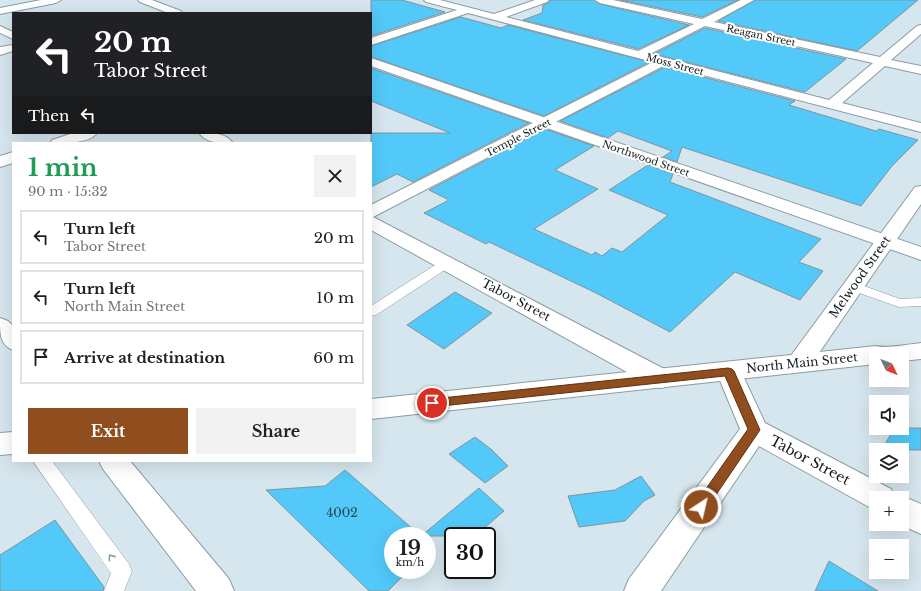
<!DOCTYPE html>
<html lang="en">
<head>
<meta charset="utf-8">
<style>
  :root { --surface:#fff; --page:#f2f2f2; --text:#202124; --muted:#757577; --line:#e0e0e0; --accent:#904d1d }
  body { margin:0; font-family:"Libre Baskerville",serif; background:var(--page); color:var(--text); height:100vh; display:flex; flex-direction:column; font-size:15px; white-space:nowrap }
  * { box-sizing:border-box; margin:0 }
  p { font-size:13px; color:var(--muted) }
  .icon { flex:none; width:22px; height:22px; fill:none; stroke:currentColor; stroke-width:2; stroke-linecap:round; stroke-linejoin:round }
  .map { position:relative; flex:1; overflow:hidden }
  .sheet { position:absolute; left:12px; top:142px; width:360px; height:320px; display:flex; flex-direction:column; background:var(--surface); border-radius:0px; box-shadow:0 4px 16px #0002 }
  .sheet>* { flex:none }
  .top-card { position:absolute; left:12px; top:12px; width:360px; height:122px; border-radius:0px; box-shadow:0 4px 16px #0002; background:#202124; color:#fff; overflow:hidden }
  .needle { width:26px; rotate:133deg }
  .controls { position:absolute; left:869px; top:347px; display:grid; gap:8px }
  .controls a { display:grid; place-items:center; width:40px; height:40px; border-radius:0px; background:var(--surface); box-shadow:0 4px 16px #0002; font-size:20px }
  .speed { position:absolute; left:384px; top:527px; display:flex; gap:8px; font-size:20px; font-weight:700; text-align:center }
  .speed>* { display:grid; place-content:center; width:52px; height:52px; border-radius:50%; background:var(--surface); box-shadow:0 4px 16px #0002; line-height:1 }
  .speed small { font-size:10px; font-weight:400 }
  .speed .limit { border:2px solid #111; border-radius:6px; background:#fff; color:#111 }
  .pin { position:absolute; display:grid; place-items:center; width:34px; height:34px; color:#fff; margin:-17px; border:2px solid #fff; border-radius:50%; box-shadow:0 1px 4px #0007 }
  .me { position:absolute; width:44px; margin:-22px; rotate:35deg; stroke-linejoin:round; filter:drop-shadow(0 0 3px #0008) }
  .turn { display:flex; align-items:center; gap:14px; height:84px; padding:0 16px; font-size:18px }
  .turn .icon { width:52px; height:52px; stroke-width:2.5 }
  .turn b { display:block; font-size:28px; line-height:34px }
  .then { display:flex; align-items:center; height:38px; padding:0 16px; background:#0003; gap:8px; font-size:15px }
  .round { display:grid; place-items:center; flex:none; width:42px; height:42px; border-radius:0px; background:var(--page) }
  .headline { display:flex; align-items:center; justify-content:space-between; height:68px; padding:0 16px }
  h1 { font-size:24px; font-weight:700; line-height:30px; color:#1e9e55 }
  .primary-button { display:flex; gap:8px; margin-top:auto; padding:8px 16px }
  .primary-button a { flex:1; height:46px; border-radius:0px; background:var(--accent); color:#fff; font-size:16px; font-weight:700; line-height:46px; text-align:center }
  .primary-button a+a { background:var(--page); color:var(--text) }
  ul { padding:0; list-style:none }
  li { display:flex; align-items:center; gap:12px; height:54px; margin:0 8px 6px; padding:0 8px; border:2px solid var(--line); border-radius:0px }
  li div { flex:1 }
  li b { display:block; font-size:15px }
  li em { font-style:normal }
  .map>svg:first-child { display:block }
  .building { fill:#52c9f9; stroke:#84939b }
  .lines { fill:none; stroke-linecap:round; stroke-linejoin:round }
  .lane-casing { stroke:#8c9ca3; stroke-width:1 }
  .street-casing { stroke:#8c9ca3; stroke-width:2 }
  .secondary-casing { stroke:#8c9ca3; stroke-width:2 }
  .lane { fill:#fff; fill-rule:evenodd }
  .street { fill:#fff; fill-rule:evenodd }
  .secondary { fill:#fff; fill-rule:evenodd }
  .oneway { stroke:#96999a }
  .route { fill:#904d1d; stroke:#5e3213 }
  .labels { text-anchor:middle; stroke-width:4; stroke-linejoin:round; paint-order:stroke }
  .far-street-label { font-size:10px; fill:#161c1e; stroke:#fff }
  .street-label { font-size:12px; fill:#161c1e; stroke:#fff }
  .near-number-label { font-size:12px; fill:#254755 }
  .near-street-label { font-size:14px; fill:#161c1e; stroke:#fff }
</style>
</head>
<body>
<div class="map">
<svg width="921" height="591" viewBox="0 0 921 591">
  <rect width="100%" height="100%" fill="#d6e6ee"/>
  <!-- building -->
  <path class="building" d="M371 0H402L445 12 371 36Z
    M550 0H594L600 4 689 25 638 49 523 20 542 13 543 5 548 3Z
    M620 0H738L702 17Z
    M755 0H918L857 51 718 21Z
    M461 17 501 28 508 25 649 62 544 116 371 57V46Z
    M705 28 846 59 805 92 654 54Z
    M665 67 795 101 789 105 876 131 879 129 918 140 892 166 861 206 682 147 677 162 663 157 672 151 618 131 608 138 560 121Z
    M371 68 529 123 413 182 397 174 371 187V133H450L371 101Z
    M545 129 594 146 555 170 598 189 534 229 592 255 595 252 602 256 612 248 622 252 668 215 609 190 648 165 673 174 670 182 821 239 799 262 823 271 800 300 735 272 670 332 596 293 489 242 486 244 424 213 449 200 429 190Z
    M455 292 492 313 444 349 407 325Z
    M894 428H921V450H882Z
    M475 437 492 450 508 466 485 483 449 454Z
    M345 470 421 536 479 488 504 511 475 536H393V570H409L388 591H369L266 490 325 486Z
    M641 476 655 495 644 501 625 521 579 527 568 496 615 490Z
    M55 520 104 587 103 591H0V555Z
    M829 561 878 591H815Z"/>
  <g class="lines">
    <defs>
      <path id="lane" d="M447 259 451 260 453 263 451 266 376 315 371 316V306L443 260Z
        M853 282 900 299 921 298V306L899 307 848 289 847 286 848 283Z
        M33 461H52L129 564 132 571 124 591H104L111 573Z"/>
      <path id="street" d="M424 0H440L494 14 535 0H549L547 2 506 17 638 51 694 24 600 3 595 0H613L702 19 741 0H754L714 22 880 57 917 26 921 25V34L891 60 921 66V74L885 66 842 103 921 123V132L665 65 373 217 670 372 674 379 670 386 661 388 652 386 371 230V205L653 62 468 13 371 45V38L457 10 426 2ZM705 26 873 63 829 100 650 54Z
        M0 26 13 32V39L0 33Z
        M13 45V51L0 55V47Z
        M73 133H97C89 144 63 143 50 143L52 140Z
        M199 133C211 133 225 132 233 143 221 143 207 144 199 133Z
        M13 152V163L0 167V156Z
        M921 186V204L808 369 799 372 790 369 787 363 790 357 915 187Z
        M0 318 8 321 13 326V350C0 345 0 334 0 318Z
        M729 362 738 365 765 423 891 489 895 498H876V510L869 507 759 446 661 591H624L629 579 740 429 716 371 720 365Z
        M99 461H130L229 579 234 591H196L103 469Z
        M902 496 921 504V534L899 524H902V498H897Z"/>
      <path id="secondary" d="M41 0H61L56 3 0 14V8Z
        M138 0H152L181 11 182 13H168L140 2Z
        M371 58 921 247V260L371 66Z
        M921 343V359L902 361V354H876V364L371 419V399L876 346C885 349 910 344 921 343Z
        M13 432V454L0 455V433Z"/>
    </defs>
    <!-- lane casing -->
    <use href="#lane" class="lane-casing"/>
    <!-- street casing -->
    <use href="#street" class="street-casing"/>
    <!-- secondary casing -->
    <use href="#secondary" class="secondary-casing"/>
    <!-- lane -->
    <use href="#lane" class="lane"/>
    <!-- street -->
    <use href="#street" class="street"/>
    <!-- secondary -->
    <use href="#secondary" class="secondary"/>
  </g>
  <!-- one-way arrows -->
  <defs><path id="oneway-chevron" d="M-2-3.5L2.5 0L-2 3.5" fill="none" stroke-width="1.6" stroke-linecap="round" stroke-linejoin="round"/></defs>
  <use class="oneway" href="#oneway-chevron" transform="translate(111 557) rotate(-125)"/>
  <!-- route -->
  <path class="route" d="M728 368 732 369 734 371 760 430 705 511 701 513 696 511 695 507 696 503 748 429 725 376 432 407 428 406 427 403 428 400 432 399Z"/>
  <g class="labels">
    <!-- far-street labels -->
    <g class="far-street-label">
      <text transform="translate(761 35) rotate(12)" y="4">Reagan Street</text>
      <text transform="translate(675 64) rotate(15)" y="4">Moss Street</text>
      <text transform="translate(518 137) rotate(-27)" y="4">Temple Street</text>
      <text transform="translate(646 158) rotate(19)" y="4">Northwood Street</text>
    </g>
    <!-- street labels -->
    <g class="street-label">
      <text transform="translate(860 277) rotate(-55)" y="4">Melwood Street</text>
      <text transform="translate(516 300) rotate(28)" y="4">Tabor Street</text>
      <text transform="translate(802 363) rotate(-6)" y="4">North Main Street</text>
    </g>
    <!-- near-number labels -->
    <g class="near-number-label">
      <text x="342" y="517">4002</text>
    </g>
    <!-- near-street labels -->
    <g class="near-street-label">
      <text transform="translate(810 460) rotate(28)" y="5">Tabor Street</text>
    </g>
  </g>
</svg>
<div class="controls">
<a><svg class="needle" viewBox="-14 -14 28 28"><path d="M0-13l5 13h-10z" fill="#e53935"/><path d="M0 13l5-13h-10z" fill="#757577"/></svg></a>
<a><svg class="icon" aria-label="sound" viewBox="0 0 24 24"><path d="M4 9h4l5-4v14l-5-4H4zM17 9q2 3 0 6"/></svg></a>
<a><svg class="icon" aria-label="layers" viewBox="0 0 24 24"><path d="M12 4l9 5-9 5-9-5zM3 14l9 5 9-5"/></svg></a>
<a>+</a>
<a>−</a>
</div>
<div class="speed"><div>19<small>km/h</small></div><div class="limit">30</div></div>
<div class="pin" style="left:432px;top:403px;background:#d93025"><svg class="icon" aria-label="arrive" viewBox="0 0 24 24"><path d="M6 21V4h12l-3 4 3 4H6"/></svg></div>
<svg class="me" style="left:701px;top:507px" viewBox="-20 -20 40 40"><circle r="17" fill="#904d1d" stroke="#fff" stroke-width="3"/><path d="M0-11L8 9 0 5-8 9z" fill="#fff"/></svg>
<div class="top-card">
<div class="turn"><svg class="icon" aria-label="left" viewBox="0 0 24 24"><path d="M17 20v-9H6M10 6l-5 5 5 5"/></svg><div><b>20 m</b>Tabor Street</div></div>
<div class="then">Then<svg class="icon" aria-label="left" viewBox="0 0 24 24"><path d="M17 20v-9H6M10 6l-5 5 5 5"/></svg></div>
</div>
<section class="sheet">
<div class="headline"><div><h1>1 min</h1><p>90 m · 15:32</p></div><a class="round"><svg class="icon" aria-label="close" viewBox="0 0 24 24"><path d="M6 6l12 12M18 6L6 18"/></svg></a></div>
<ul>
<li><svg class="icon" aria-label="left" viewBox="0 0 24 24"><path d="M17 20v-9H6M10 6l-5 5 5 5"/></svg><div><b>Turn left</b><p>Tabor Street</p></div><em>20 m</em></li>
<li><svg class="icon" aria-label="left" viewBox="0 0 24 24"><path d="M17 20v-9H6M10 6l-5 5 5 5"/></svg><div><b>Turn left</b><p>North Main Street</p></div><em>10 m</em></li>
<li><svg class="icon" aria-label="arrive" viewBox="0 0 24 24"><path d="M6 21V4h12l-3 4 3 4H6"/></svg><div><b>Arrive at destination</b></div><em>60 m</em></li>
</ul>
<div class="primary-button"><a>Exit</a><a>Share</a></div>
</section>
</div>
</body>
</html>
